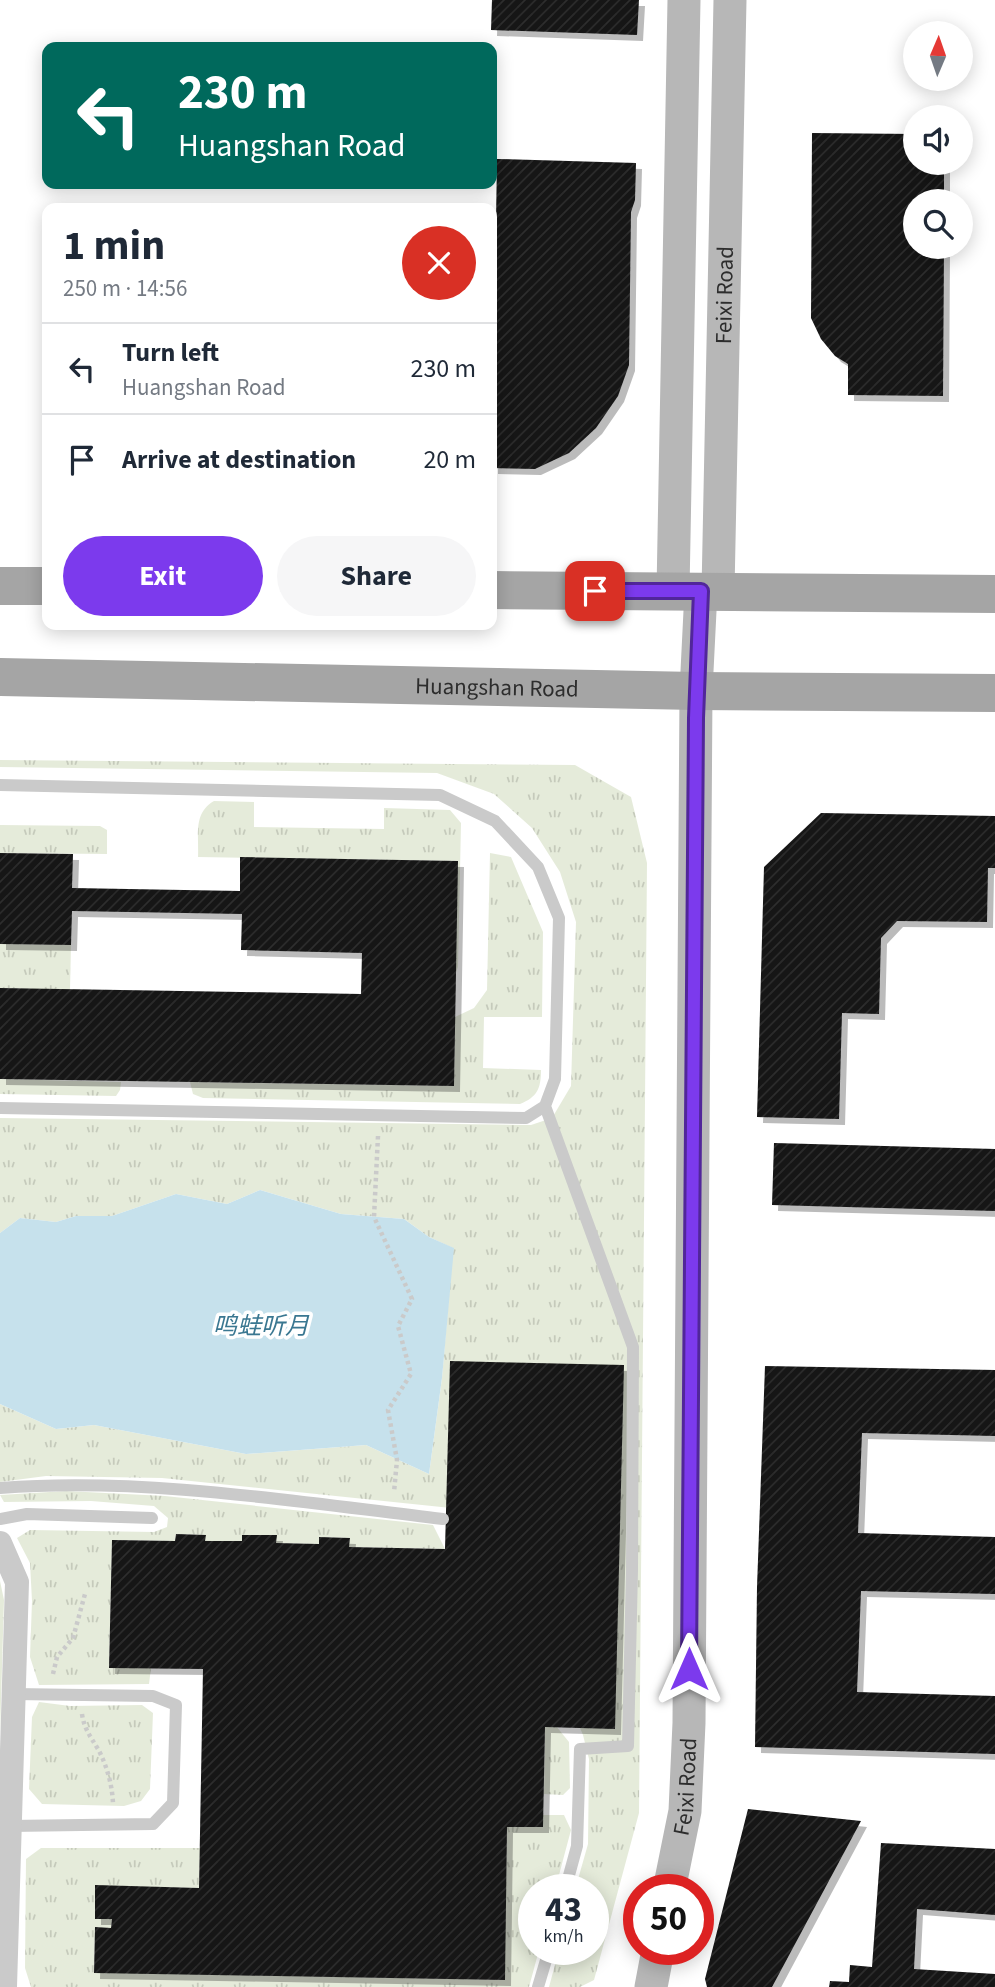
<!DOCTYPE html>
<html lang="en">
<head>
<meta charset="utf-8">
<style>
  :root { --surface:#fff; --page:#f6f6f7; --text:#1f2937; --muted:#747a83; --line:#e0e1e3; --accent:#7c3aed }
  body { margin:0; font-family:"Source Sans 3","Noto Sans SC",sans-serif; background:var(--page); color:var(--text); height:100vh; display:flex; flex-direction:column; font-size:26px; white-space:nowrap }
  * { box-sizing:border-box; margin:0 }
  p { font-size:23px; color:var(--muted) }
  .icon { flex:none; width:38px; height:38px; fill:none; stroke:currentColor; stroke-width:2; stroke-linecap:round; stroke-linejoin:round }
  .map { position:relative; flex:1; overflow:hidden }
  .sheet { position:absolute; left:42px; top:203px; width:455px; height:427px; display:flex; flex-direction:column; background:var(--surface); border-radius:14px; box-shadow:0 4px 18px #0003 }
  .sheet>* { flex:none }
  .hud { position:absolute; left:42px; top:42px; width:455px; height:147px; border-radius:14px; box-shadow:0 4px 18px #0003; background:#00695c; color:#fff; overflow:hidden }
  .needle { width:46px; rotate:2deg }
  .fabs { position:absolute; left:903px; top:21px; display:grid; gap:14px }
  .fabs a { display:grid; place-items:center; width:70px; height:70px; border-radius:50%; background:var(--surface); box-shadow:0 4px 18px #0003; font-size:35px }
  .speed { position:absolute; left:518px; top:1874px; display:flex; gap:14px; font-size:35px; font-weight:700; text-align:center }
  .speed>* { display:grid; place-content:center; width:91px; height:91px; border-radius:50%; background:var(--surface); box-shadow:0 4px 18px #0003; line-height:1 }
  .speed small { font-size:18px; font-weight:400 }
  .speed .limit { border:10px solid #d22; background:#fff; color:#111 }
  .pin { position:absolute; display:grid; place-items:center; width:60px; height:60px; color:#fff; margin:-30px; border-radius:14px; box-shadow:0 4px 10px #0006 }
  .me { position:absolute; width:77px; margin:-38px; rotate:0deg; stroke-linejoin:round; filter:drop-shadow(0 0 5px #0008) }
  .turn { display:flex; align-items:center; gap:24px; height:147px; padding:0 21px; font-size:32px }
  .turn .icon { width:91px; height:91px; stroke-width:2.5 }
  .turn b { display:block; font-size:49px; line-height:60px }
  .round { display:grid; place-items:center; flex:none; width:74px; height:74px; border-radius:37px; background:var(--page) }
  .summary { display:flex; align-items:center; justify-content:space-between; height:119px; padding:0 21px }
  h1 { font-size:42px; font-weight:700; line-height:52px }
  .action { display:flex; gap:14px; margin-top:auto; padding:14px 21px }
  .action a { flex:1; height:80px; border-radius:42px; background:var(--accent); color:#fff; font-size:28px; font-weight:700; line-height:80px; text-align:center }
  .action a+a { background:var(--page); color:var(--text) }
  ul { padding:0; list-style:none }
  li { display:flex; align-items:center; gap:21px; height:91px; padding:0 21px; border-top:2px solid var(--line) }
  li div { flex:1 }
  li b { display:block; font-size:26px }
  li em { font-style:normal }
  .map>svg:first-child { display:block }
  .grass { fill:url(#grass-tufts) }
  .water { fill:#c6e1ec }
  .building { fill:url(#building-hatch); filter:url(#shadow) }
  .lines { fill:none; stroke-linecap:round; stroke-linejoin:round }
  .path { stroke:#cacaca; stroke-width:4.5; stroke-dasharray:3.5 3.5; stroke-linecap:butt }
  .lane { stroke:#cacaca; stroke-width:12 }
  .street { stroke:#cacaca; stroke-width:24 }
  .secondary { stroke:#b7b7b7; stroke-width:33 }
  .primary { stroke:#a5a5a5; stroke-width:38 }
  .route-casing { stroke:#51269a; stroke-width:18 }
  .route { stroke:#7c3aed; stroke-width:12 }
  .labels { text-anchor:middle; stroke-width:7; stroke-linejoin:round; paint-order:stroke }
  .street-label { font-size:23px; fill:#2d2d2d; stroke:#fff }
  .water-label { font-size:24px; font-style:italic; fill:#3a7791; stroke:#fff }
</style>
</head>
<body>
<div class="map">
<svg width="995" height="1987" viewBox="0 0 995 1987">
  <defs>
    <pattern id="grass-tufts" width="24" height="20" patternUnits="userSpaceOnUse" patternTransform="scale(1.75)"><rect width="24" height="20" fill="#e5ebda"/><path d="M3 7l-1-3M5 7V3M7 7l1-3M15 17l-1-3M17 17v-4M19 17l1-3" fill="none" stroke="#c5cabb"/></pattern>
    <pattern id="building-hatch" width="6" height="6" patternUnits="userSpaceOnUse" patternTransform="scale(1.75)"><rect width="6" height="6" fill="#141414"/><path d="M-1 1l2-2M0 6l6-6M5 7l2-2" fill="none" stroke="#2e2e2e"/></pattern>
    <filter id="shadow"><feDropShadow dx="6" dy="6" stdDeviation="0" flood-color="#0004"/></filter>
  </defs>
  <rect width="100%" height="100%" fill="#fff"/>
  <!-- grass -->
  <path class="grass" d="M0 760 575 765 631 797 647 863 639 1813 594 1980 580 1987H549L559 1950H593V1890H575L588 1844 589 1759 583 1735 503 1548 451 1508 162 1478 46 1476 0 1482V1404L56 1429 94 1425 246 1454 366 1445 429 1474 442 1378 453 1248 429 1237 404 1219 341 1214 260 1190 227 1204 176 1194 112 1216H76L56 1222 20 1218 0 1233V1118L531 1125 552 1118 571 1086 576 922 560 872 532 828 494 794 437 773 0 767Z
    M214 801 254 802V827L384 829V808L450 810 461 823 458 967 456 972 457 861 198 857C199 835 193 813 214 801Z
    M0 825 100 826 107 830V854L0 853Z
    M490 853 511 857 543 932 542 1017H484L483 1068 541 1070C541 1089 537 1097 520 1104L203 1098 193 1094 190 1082 454 1086 455 1017 474 1008 487 990Z
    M0 944 71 945 70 990 0 988Z
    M0 1079 121 1082 120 1090 116 1096 0 1094Z
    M66 1491 165 1496 433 1525 445 1549 349 1547V1538L319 1537V1544L276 1543V1535H242V1541H205V1535L176 1534 175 1541 112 1540 109 1667 151 1668 149 1684 39 1685 30 1657 32 1601 30 1563 17 1538 30 1530 154 1532 167 1527 168 1518 154 1506 91 1501 4 1502 0 1495Z
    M0 1581 4 1600 0 1734Z
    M39 1702 70 1706 142 1705 153 1713 150 1789 141 1801 124 1806 42 1804 29 1789 32 1717Z
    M556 1726 569 1742 570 1788 563 1795 544 1794 545 1727Z
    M543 1815H564L571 1830 555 1890H534V1950H539L529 1987H31L25 1968 26 1859 41 1848H200L199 1888 95 1886V1918L112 1919 111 1928H95L94 1972 504 1980 507 1827H543Z"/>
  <!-- water -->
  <path class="water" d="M260 1190 341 1214 404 1219 429 1237 454 1248 442 1378 429 1474 366 1445 246 1454 94 1425 56 1429 0 1404V1233L20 1218 56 1222 76 1216H112L176 1194 227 1204Z"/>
  <!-- building -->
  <path class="building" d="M492 0H639L637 35 491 30Z
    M812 133 915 134V163H944V201H915V247H944L943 396 848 395V364L835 356 821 339 811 318Z
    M497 159 636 163 635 200 631 212 629 365 618 396 596 428 569 453 535 469 492 468Z
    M821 813 995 816V868H988L987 922 897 921 881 938 879 1014 842 1013 839 1119 757 1117 764 867Z
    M0 853 73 854 72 888 240 891V857L458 861 454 1086 0 1079V988L361 994 362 953 241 950 242 914 72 911 71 945 0 944Z
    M774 1143 995 1149V1211L772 1205Z
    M450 1361 624 1365 615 1729 545 1727 543 1827H507L505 1980 94 1973 95 1927 111 1928 112 1919H95V1885L199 1888 203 1669 109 1668 112 1540 175 1541 176 1534 206 1535 205 1541H242V1535H277L276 1543 319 1544V1537L350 1538 349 1547 445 1549Z
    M765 1366 995 1370V1436L862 1433 858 1533 995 1537V1594L861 1591 857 1692 995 1696V1754L755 1747 757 1587Z
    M748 1809 861 1821 772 1987H707L705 1979Z
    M881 1843 995 1849V1915L917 1909 914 1969 995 1974V1987H829L830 1981 849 1982 850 1965 872 1967Z"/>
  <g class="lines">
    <!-- path -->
    <path class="path" d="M378 1136 374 1217 412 1299 398 1326 411 1374 388 1410 397 1460 394 1492
      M53 1674 57 1657 73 1638 85 1594
      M82 1714C84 1728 90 1736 98 1749 107 1766 112 1784 113 1803"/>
    <!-- lane -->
    <path class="lane" d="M0 785 440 795 495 821 538 867 559 918 555 1079 545 1106 526 1118 0 1108
      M545 1106 633 1347 632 1570 628 1746 580 1749 577 1846 565 1890
      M0 1488C148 1477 297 1502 443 1519
      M0 1519 27 1514 152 1518
      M10 1826 153 1824 173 1803 176 1705 153 1696 14 1694
      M538 1987 549 1950"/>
    <!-- street -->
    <path class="street" d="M0 1543 17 1582 5 1987"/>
    <!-- secondary -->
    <g class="secondary">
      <path d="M673 591 684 0"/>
      <path id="s1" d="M718 591 730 0"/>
      <path id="s2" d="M669 1890 685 1811 689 1723 696 691 701 591"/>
      <path d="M651 1987 658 1950"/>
    </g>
    <!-- primary -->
    <g class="primary">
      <path d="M0 586H47"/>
      <path d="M492 590 995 594"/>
      <path id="s3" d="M0 677 696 691 995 693"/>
    </g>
  </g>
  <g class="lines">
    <defs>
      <path id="route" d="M595 591H701L696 718 689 1669"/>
    </defs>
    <!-- route casing -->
    <use href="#route" class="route-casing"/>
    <!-- route -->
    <use href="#route" class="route"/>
  </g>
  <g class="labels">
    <!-- street labels -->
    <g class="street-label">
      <text dy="8" stroke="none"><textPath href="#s1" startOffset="296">Feixi Road</textPath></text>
      <text dy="8" stroke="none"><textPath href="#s3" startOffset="497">Huangshan Road</textPath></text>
      <text dy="8" stroke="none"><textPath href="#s2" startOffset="105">Feixi Road</textPath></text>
    </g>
    <!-- water labels -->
    <g class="water-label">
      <text x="261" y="1334">鸣蛙听月</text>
    </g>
  </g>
</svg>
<div class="fabs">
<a><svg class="needle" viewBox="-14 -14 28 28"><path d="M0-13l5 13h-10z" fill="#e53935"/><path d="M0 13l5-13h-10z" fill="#747a83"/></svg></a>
<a><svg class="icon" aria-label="sound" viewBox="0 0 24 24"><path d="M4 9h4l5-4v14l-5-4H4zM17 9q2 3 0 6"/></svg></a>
<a><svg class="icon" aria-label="search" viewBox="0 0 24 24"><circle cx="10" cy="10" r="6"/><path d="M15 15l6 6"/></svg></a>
</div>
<div class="speed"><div>43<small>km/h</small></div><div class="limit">50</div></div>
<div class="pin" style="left:595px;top:591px;background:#d93025"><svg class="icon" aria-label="arrive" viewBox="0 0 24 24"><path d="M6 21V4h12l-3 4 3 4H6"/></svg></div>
<svg class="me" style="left:689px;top:1669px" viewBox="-20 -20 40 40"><path d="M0-17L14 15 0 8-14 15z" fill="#7c3aed" stroke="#fff" stroke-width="4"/></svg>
<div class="hud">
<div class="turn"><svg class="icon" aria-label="left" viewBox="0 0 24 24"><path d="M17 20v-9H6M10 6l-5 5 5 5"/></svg><div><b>230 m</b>Huangshan Road</div></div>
</div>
<section class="sheet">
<div class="summary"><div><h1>1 min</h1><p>250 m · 14:56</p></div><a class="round" style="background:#d93025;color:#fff"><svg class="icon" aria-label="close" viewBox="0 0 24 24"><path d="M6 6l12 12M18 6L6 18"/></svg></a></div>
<ul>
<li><svg class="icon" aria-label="left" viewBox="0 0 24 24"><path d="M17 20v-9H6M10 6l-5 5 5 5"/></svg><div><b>Turn left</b><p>Huangshan Road</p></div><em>230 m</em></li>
<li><svg class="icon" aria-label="arrive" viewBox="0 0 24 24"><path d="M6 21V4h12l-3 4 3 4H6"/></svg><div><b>Arrive at destination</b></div><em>20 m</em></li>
</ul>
<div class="action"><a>Exit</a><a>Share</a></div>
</section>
</div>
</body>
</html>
